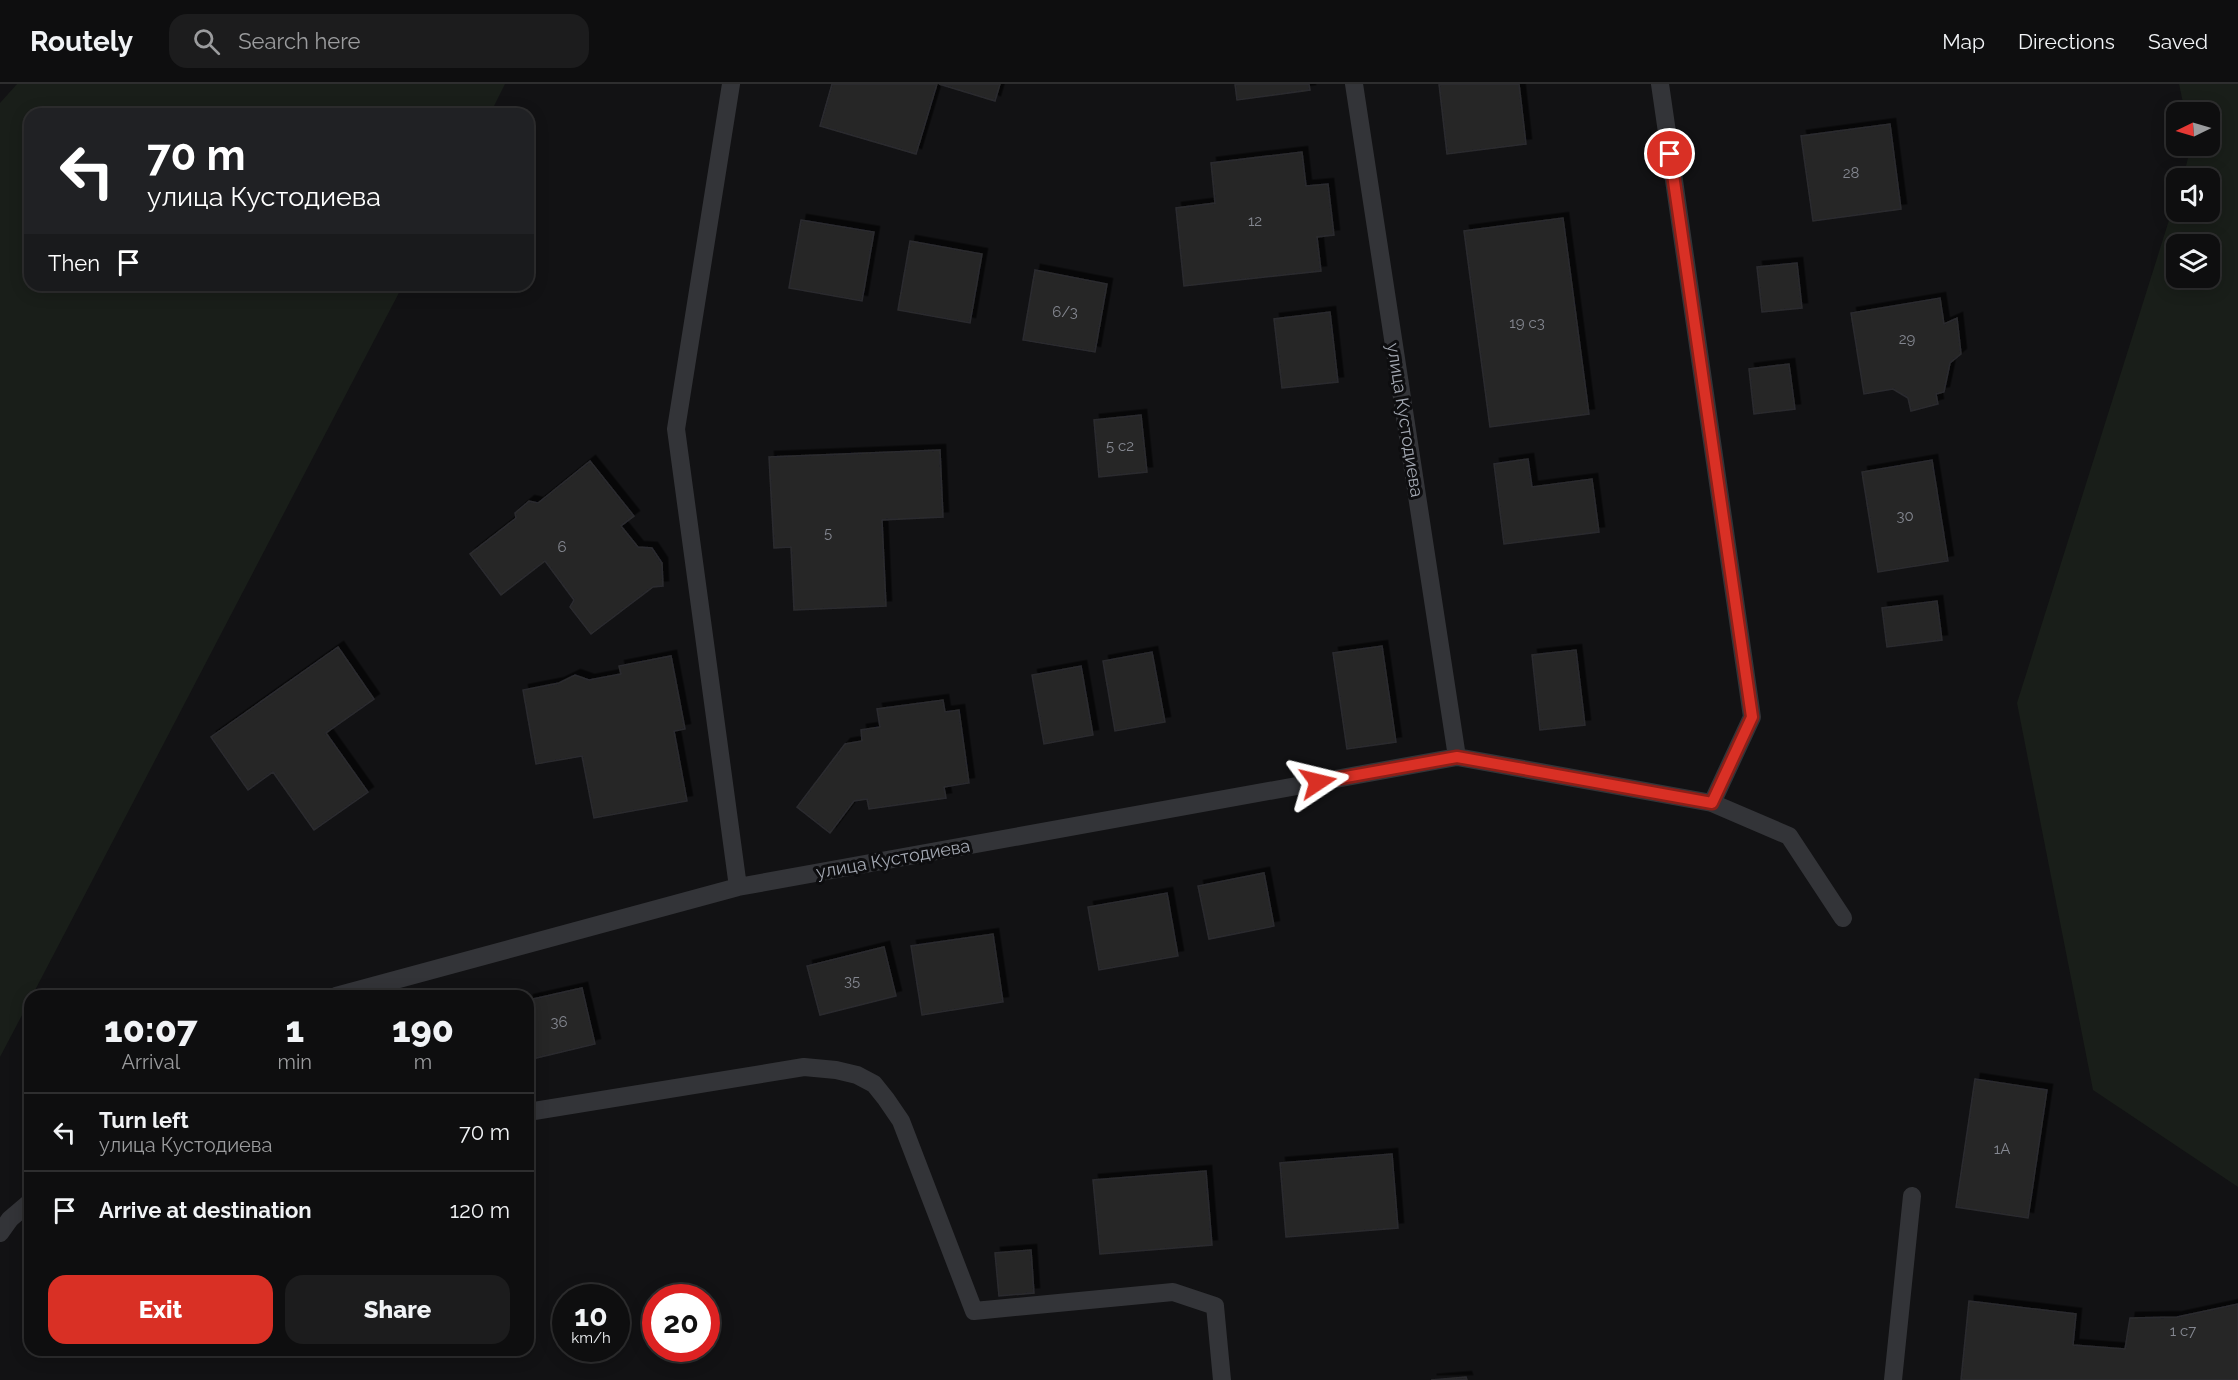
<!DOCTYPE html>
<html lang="en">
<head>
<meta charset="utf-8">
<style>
  :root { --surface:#0e0e0f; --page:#1c1c1d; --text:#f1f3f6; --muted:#9b9c9e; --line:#2e2e2f; --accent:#d93025 }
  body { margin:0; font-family:Raleway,sans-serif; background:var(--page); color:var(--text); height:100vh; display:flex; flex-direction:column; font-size:22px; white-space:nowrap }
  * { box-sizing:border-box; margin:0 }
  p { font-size:20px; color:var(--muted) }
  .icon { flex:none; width:33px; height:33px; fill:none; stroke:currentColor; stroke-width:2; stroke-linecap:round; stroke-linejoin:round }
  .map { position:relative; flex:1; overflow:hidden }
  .sheet { position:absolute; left:24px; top:906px; width:510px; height:366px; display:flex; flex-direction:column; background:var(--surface); border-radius:18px; box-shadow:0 3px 15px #0003,0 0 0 2px var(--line) }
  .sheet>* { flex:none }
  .banner { position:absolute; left:24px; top:24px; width:510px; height:183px; border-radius:18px; box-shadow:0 3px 15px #0003,0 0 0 2px var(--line); background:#202124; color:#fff; overflow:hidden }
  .needle { width:39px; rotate:265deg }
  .fabs { position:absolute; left:2166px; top:18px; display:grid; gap:12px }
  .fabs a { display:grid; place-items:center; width:54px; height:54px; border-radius:12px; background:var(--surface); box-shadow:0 3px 15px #0003,0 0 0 2px var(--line); font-size:30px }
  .speed { position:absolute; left:552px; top:1200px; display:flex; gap:12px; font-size:30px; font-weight:700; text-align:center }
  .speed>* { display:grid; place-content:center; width:78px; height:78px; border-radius:50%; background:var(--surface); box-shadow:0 3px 15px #0003,0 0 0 2px var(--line); line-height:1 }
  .speed small { font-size:15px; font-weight:400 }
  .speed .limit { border:9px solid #d22; background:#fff; color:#111 }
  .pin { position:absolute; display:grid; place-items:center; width:51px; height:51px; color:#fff; margin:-26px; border:3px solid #fff; border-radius:50%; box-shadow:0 2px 6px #0007 }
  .me { position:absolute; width:66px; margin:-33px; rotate:80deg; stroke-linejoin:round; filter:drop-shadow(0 0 4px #0008) }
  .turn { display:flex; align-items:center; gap:21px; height:126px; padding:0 24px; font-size:27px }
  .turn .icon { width:78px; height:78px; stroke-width:2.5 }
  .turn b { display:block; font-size:42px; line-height:51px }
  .then { display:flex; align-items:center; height:57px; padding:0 24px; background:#0003; gap:12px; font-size:22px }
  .eta { display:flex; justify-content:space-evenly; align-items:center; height:102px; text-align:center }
  .eta b { font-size:36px; font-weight:800; line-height:42px }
  .cta { display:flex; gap:12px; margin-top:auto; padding:12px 24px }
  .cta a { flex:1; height:69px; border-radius:18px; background:var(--accent); color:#fff; font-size:24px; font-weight:800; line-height:69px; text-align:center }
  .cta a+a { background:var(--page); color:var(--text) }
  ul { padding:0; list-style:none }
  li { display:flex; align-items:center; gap:18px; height:78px; padding:0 24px; border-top:2px solid var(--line) }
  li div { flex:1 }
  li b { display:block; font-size:22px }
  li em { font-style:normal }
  header { display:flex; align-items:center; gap:36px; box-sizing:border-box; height:84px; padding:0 30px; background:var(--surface); border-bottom:2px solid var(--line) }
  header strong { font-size:28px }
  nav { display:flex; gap:33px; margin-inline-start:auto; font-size:21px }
  .search { width:420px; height:54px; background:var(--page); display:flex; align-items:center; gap:15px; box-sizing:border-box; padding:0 21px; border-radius:18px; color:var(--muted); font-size:22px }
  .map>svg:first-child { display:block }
  .green { fill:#191e19; fill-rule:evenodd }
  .building { fill:#252528; stroke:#2c2c2f; stroke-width:1.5; filter:url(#shadow) }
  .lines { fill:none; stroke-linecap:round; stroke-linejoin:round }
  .service { stroke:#333438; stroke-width:18 }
  .route-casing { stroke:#8d1f18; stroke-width:15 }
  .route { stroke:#d93025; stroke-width:10 }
  .labels { text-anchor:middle; stroke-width:6; stroke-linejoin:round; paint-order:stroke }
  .number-label { font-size:15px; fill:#848790 }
  .street-label { font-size:18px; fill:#a4a9b3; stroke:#0d0d0f }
</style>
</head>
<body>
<header>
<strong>Routely</strong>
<div class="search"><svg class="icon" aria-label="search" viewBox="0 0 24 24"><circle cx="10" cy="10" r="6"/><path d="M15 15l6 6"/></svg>Search here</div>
<nav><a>Map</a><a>Directions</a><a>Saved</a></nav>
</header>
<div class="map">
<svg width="2238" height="1296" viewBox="0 0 2238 1296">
  <defs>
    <filter id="shadow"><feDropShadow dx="5.5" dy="-5.5" stdDeviation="0" flood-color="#0009"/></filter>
  </defs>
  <rect width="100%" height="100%" fill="#121214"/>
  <!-- green -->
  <path class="green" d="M17 0H505L490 30H30V201H403L32 912H30V916L0 973V19Z
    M2179 0H2238V1103L2093 1006 2017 619 2176 114V128H2210V94H2183L2191 62H2210V28H2185ZM2176 160H2210V194H2176Z"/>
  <!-- building -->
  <path class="building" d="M832 0H937L916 70 820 42Z
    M939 0H1000L995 17Z
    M1235 0H1309L1310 6 1237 16Z
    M1439 0H1519L1526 60 1447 70Z
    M1890 40 1901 125 1813 137 1801 52Z
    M1302 68 1306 102 1328 100 1334 151 1317 153 1321 187 1184 202 1176 124 1215 119 1211 79Z
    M1563 134 1589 330 1490 343 1464 147Z
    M801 136 874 148 862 217 789 204Z
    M910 157 982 170 970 239 898 226Z
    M1797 179 1802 224 1762 228 1757 183Z
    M1035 186 1107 200 1095 268 1023 256Z
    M1940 214 1944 240 1957 234 1961 270 1950 279 1944 308 1936 310 1938 320 1911 327 1908 314 1893 305 1864 310 1851 229Z
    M1330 228 1338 298 1282 304 1274 235Z
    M1789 280 1795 325 1754 330 1749 285Z
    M1141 331 1147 388 1099 393 1094 336Z
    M940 366 943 433 882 436 886 522 794 526 791 463 774 464 769 373Z
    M1528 375 1532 403 1592 395 1599 448 1504 460 1494 380Z
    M1932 376 1948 477 1878 488 1862 388Z
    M590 377 634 432 621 442 638 463 652 464 662 479 663 502 653 503 591 550 570 523 574 516 545 477 501 511 470 470 516 434 515 429 529 417 538 419Z
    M1937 517 1942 556 1887 563 1882 524Z
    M1382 562 1396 658 1347 665 1333 569Z
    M338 563 374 615 326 649 368 708 314 746 273 688 248 706 211 653Z
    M1576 566 1585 641 1540 646 1532 571Z
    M1152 568 1165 638 1115 647 1103 577Z
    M671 572 685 645 674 647 687 717 594 734 582 672 536 680 523 606 559 599 575 591 589 596 621 590 619 582Z
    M1081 582 1093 651 1044 660 1032 591Z
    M943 616 945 628 959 626 969 699 944 703 946 714 869 725 867 715 854 717 830 749 797 723 845 660 862 657 861 646 880 643 877 625Z
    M1264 789 1274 842 1209 855 1198 802Z
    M1167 809 1178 872 1099 886 1088 823Z
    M993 850 1003 918 922 931 911 862Z
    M884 863 896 912 820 931 807 882Z
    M582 904 595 960 528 976V916Z
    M1975 995 2047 1006 2028 1134 1956 1123Z
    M1392 1070 1398 1144 1286 1153 1280 1079Z
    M1206 1087 1212 1161 1100 1170 1093 1096Z
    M1031 1166 1034 1209 999 1212 995 1169Z
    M1969 1217 2076 1230 2073 1261 2125 1265 2130 1234 2177 1233 2238 1220V1296H1961Z
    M1466 1293 1467 1296H1431Z"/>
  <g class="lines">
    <!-- service -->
    <path class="service" d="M731 0 676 345 738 803
      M1354 0 1457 673
      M1660 0 1752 633 1712 719
      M336 912 738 803 1457 673 1712 719 1789 752 1843 834
      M528 1028 804 983 836 986 857 991 874 1000 886 1015 901 1037 974 1227 1173 1208 1215 1222 1222 1296
      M0 1149 10 1135 30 1118
      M1893 1296 1912 1112"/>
  </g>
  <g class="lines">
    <defs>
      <path id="route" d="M1318 698 1457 673 1712 719 1752 633 1670 70"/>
    </defs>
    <!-- route casing -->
    <use href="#route" class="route-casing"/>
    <!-- route -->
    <use href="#route" class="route"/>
  </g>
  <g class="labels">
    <!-- number labels -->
    <g class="number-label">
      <text x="1851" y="94">28</text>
      <text x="1255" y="142">12</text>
      <text x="1065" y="233">6/3</text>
      <text x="1527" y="244">19 с3</text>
      <text x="1907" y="260">29</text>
      <text x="1120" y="367">5 с2</text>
      <text x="1905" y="437">30</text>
      <text x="828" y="454">5</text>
      <text x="562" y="468">6</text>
      <text x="852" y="902">35</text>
      <text x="559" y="943">36</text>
      <text x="2002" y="1070">1А</text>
      <text x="2183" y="1252">1 с7</text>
    </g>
    <!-- street labels -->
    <g class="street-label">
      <text transform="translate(1405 336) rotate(81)" y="6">улица Кустодиева</text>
      <text transform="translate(893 775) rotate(-10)" y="6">улица Кустодиева</text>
    </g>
  </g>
</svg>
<div class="fabs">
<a><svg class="needle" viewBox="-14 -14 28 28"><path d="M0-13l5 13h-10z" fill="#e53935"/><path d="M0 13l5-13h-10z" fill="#9b9c9e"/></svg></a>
<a><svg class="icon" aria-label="sound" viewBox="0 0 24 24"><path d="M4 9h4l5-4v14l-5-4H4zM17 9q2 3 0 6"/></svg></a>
<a><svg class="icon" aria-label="layers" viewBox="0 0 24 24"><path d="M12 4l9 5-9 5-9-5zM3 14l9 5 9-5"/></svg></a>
</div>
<div class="speed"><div>10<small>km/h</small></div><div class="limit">20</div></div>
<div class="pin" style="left:1670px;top:70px;background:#d93025"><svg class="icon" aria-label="arrive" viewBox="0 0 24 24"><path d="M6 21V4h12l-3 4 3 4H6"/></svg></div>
<svg class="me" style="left:1318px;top:698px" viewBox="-20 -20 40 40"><path d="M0-17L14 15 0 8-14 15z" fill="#d93025" stroke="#fff" stroke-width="4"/></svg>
<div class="banner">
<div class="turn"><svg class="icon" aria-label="left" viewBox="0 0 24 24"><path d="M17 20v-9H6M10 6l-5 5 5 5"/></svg><div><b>70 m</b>улица Кустодиева</div></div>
<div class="then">Then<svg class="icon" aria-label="arrive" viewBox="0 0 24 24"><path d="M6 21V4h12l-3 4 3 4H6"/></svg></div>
</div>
<section class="sheet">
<div class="eta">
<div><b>10:07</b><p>Arrival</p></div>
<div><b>1</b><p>min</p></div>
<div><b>190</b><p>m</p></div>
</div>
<ul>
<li><svg class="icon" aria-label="left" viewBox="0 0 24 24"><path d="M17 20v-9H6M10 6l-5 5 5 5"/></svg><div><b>Turn left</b><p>улица Кустодиева</p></div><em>70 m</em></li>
<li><svg class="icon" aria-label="arrive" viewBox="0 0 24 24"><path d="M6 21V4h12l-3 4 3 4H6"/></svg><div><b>Arrive at destination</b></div><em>120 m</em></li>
</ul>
<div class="cta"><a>Exit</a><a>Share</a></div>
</section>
</div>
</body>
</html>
